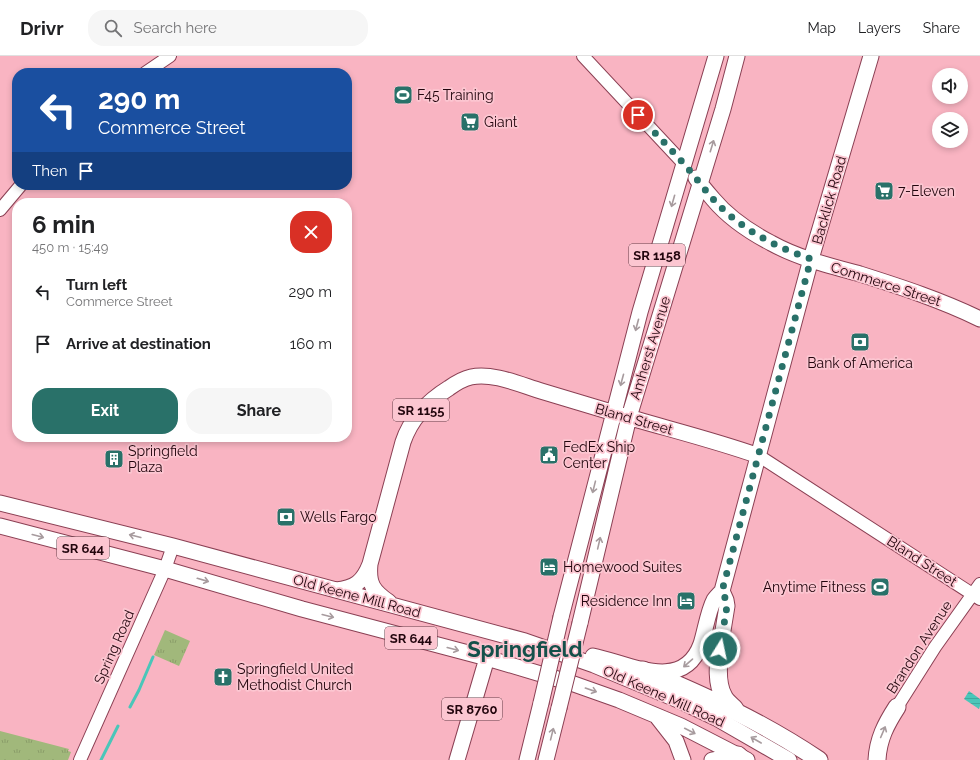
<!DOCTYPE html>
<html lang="en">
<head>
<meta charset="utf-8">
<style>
  :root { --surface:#fff; --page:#f6f6f6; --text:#202124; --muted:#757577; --line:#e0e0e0; --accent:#297169 }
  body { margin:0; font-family:Raleway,sans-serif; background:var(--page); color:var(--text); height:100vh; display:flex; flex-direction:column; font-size:15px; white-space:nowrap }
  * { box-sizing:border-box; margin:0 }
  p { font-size:13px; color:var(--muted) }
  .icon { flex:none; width:22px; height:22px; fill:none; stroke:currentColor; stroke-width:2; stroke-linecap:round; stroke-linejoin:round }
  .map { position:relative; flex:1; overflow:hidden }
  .panel { position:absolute; left:12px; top:142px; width:340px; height:244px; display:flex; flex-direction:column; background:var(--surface); border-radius:16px; box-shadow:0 2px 6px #0003 }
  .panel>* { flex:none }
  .hud { position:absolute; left:12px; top:12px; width:340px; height:122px; border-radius:16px; box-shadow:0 2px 6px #0003; background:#1a4fa0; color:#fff; overflow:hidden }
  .buttons { position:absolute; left:932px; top:12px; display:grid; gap:8px }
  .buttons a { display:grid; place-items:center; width:36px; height:36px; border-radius:50%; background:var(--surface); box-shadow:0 2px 6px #0003; font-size:20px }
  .pin { position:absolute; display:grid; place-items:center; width:34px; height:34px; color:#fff; margin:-17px; border:2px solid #fff; border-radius:50%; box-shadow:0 1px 4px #0007 }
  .me { position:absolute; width:44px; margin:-22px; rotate:10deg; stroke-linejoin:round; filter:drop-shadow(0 0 3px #0008) }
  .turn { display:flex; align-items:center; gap:14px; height:84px; padding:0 20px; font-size:18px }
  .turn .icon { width:52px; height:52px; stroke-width:2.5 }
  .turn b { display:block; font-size:28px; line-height:34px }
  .then { display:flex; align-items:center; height:38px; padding:0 20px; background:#0003; gap:8px; font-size:15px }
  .round { display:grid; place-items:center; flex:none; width:42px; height:42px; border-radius:16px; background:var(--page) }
  .headline { display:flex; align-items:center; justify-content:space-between; height:68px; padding:0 20px }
  h1 { font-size:24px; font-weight:700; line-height:30px }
  .cta { display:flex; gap:8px; margin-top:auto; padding:8px 20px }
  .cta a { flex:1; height:46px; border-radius:16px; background:var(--accent); color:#fff; font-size:16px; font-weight:700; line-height:46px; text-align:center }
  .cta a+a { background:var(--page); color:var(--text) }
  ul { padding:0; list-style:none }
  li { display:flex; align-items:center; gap:12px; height:52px; padding:0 20px }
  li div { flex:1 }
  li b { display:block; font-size:15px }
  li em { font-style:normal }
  header { display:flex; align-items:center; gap:24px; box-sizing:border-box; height:56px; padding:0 20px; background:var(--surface); border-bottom:1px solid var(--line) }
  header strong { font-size:19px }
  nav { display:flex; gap:22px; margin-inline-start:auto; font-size:14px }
  .search { width:280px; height:36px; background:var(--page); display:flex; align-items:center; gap:10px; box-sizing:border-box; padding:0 14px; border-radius:16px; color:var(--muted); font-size:15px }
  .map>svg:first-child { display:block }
  .park { fill:url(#park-tufts) }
  .water { fill:url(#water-rules) }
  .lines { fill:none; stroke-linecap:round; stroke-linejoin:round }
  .stream { stroke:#4ac6b9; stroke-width:3 }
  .minor-casing { stroke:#8b4054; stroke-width:14 }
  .major-casing { stroke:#8b4054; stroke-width:17 }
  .highway-casing { stroke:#8b4054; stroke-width:19 }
  .minor { stroke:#fff; stroke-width:12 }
  .major { stroke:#fff; stroke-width:15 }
  .highway { stroke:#fff; stroke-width:17 }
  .major-bridge-casing { stroke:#8b4054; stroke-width:17; stroke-linecap:butt }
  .major-bridge { stroke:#fff; stroke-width:15 }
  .oneway { stroke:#a79b9e }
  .route { stroke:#297169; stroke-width:7; stroke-dasharray:0 12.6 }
  .labels { text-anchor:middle; stroke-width:3.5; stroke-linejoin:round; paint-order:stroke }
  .shield { fill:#fcc6d1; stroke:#633f48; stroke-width:1 }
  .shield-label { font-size:13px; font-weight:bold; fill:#22050d }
  .poi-label { font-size:14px; fill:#22050d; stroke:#fcc6d1; text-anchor:start }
  .street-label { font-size:14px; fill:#22050d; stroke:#fcc6d1 }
  .town-label { font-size:22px; font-weight:bold; fill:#15504a; stroke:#fcc6d1 }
</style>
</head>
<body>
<header>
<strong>Drivr</strong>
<div class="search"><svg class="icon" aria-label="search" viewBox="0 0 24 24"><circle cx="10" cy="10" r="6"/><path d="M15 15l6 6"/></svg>Search here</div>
<nav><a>Map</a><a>Layers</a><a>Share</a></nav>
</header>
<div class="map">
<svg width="980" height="704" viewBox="0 0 980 704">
  <defs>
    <pattern id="park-tufts" width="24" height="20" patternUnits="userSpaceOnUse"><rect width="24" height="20" fill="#a1b87b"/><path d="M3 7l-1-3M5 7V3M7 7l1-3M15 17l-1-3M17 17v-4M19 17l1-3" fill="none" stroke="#8a9d69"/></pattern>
    <pattern id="water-rules" width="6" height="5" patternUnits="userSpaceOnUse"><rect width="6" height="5" fill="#4ac6b9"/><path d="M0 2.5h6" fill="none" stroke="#40a99e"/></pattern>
  </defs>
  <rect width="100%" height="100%" fill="#f9b4c2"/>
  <!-- park -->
  <path class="park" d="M165 574 190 585 179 610 154 599Z
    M0 675 69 693 68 695 71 696 68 704H0Z"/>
  <!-- water -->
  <path class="water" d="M969 635 980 643V650L979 653 964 643Z"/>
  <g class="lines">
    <!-- stream -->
    <path class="stream" d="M130 651 139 634 153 601
      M101 704 118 670"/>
    <defs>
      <path id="minor" d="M583 0 683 107
        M145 17 170 0
        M0 154 21 129
        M759 400 980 543
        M897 651 935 591 980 528
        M80 704 165 513 173 490"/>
      <path id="major" d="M696 122C701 129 707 136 713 143 728 161 750 176 771 187 798 202 830 210 860 218 901 231 941 244 980 263
        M0 447 173 490 525 585 594 609 678 644 716 662 789 704
        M0 470 165 513 302 553 487 602 571 627 619 644 681 670 747 704
        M370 508C368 528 373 535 389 546
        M336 534C355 532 363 526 370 508L403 386C411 362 428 345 449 332 456 327 462 323 471 321 492 316 521 329 541 335 564 342 588 349 611 356 660 371 711 383 759 400
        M561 561 640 256 716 0
        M580 567 629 361 723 53 737 0
        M720 593 727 550 726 544 722 535
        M593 600C628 607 683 638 701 588 705 576 708 555 714 544 716 541 719 538 722 535L811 203 871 0
        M658 662 676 685 683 704
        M457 704 487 602
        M527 704 541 647
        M546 704 559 652
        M712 704 738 699"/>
      <path id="highway" d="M720 593C718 608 716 628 724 641 726 645 731 649 735 653
        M643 614C706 640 762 666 819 704
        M738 699 743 704
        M877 704C878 683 886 668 897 651"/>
    </defs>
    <!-- minor casing -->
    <use href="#minor" class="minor-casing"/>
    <!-- major casing -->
    <use href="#major" class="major-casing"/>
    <!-- highway casing -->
    <use href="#highway" class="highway-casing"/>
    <!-- minor -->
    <use href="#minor" class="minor"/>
    <!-- major -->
    <use href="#major" class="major"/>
    <!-- highway -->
    <use href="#highway" class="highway"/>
    <defs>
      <path id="major-bridge" d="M541 647 561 561
        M559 652 580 567"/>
    </defs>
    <!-- major-bridge casing -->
    <use href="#major-bridge" class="major-bridge-casing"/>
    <!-- major-bridge -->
    <use href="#major-bridge" class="major-bridge"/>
  </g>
  <!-- one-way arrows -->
  <defs><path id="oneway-shaft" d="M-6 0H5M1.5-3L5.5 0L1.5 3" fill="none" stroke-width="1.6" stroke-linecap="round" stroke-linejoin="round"/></defs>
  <g class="oneway">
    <use href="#oneway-shaft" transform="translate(712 90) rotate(-73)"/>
    <use href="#oneway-shaft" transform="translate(673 145) rotate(106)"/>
    <use href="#oneway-shaft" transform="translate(637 269) rotate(105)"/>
    <use href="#oneway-shaft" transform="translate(622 324) rotate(105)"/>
    <use href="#oneway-shaft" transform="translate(594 431) rotate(104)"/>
    <use href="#oneway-shaft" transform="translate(38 480) rotate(15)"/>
    <use href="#oneway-shaft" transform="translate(135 480) rotate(-166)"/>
    <use href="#oneway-shaft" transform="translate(599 487) rotate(-77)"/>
    <use href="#oneway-shaft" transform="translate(203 524) rotate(16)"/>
    <use href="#oneway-shaft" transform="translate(328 560) rotate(14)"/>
    <use href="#oneway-shaft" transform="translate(453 593) rotate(15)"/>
    <use href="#oneway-shaft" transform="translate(688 607) rotate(139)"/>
    <use href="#oneway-shaft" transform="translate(591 634) rotate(19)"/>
    <use href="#oneway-shaft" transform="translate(690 675) rotate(27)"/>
    <use href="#oneway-shaft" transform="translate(883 676) rotate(-67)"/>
    <use href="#oneway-shaft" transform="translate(552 678) rotate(-76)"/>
    <use href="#oneway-shaft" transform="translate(756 684) rotate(-150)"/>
  </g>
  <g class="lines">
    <!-- route -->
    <path class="route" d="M638 59C653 75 669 91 684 108 694 119 703 132 713 143 739 172 775 191 811 203L722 535 726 544 727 550 720 593"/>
  </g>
  <!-- icons -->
  <defs>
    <symbol id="stadium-square" viewBox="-11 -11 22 22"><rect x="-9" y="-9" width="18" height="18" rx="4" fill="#297169" stroke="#fcc6d1"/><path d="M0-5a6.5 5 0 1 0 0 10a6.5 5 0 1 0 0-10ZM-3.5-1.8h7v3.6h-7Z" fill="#fff"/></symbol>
    <symbol id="supermarket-square" viewBox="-11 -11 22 22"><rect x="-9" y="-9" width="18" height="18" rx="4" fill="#297169" stroke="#fcc6d1"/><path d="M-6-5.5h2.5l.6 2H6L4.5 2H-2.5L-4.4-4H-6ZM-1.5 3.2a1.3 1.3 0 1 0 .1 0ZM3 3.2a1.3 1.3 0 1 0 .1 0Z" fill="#fff"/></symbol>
    <symbol id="bank-square" viewBox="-11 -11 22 22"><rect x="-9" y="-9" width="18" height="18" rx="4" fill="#297169" stroke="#fcc6d1"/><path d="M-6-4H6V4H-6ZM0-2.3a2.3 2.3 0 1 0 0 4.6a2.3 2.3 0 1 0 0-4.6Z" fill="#fff"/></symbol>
    <symbol id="civic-square" viewBox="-11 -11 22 22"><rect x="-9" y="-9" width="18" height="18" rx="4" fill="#297169" stroke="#fcc6d1"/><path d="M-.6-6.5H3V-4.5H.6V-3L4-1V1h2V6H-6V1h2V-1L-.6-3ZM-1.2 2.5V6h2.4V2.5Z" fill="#fff"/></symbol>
    <symbol id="building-square" viewBox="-11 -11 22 22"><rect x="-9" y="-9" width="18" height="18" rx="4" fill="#297169" stroke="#fcc6d1"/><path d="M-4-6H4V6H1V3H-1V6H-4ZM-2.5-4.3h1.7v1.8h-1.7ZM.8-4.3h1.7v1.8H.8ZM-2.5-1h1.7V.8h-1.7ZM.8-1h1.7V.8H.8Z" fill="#fff"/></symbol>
    <symbol id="hotel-square" viewBox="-11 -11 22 22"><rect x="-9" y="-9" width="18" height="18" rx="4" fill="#297169" stroke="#fcc6d1"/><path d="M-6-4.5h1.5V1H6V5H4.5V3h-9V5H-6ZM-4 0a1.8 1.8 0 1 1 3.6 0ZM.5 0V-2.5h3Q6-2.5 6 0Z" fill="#fff"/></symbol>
    <symbol id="church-square" viewBox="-11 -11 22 22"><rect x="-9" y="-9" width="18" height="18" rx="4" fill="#297169" stroke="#fcc6d1"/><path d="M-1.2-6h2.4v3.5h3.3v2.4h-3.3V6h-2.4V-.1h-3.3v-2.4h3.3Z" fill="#fff"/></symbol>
  </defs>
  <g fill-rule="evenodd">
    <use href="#stadium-square" x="392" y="28" width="22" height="22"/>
    <use href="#supermarket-square" x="459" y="55" width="22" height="22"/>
    <use href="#supermarket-square" x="873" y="124" width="22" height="22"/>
    <use href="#bank-square" x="849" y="275" width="22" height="22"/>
    <use href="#civic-square" x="538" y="388" width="22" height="22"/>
    <use href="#building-square" x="103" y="392" width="22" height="22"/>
    <use href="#bank-square" x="275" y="450" width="22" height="22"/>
    <use href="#hotel-square" x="538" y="500" width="22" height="22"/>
    <use href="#stadium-square" x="869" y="520" width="22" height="22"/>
    <use href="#hotel-square" x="675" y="534" width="22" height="22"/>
    <use href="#church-square" x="212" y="610" width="22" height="22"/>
  </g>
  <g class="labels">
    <!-- shield labels -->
    <g class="shield">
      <rect x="629" y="188" width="56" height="22" rx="3"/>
      <rect x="393" y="343" width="56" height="22" rx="3"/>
      <rect x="57" y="481" width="52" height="22" rx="3"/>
      <rect x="385" y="571" width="52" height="22" rx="3"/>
      <rect x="442" y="642" width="60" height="22" rx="3"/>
    </g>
    <g class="shield-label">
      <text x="657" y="204">SR 1158</text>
      <text x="421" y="359">SR 1155</text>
      <text x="83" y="497">SR 644</text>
      <text x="411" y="587">SR 644</text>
      <text x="472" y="658">SR 8760</text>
    </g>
    <!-- poi labels -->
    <g class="poi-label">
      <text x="417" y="44">F45 Training</text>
      <text x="484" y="71">Giant</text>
      <text x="898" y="140">7-Eleven</text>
      <text x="860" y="312" text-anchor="middle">Bank of America</text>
      <text x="563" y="396">FedEx Ship<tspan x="563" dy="16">Center</tspan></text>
      <text x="128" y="400">Springfield<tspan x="128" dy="16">Plaza</tspan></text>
      <text x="300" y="466">Wells Fargo</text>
      <text x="563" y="516">Homewood Suites</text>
      <text x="866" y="536" text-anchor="end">Anytime Fitness</text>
      <text x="672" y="550" text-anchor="end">Residence Inn</text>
      <text x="237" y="618">Springfield United<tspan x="237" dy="16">Methodist Church</tspan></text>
    </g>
    <!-- street labels -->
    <g class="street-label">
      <text transform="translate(829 144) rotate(-74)" y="5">Backlick Road</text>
      <text transform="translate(886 228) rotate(18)" y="5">Commerce Street</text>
      <text transform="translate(650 292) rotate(-73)" y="5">Amherst Avenue</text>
      <text transform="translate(634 363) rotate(16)" y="5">Bland Street</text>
      <text transform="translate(922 505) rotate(33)" y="5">Bland Street</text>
      <text transform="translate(357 540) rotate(15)" y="5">Old Keene Mill Road</text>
      <text transform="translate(114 591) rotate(-66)" y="5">Spring Road</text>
      <text transform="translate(919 591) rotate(-57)" y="5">Brandon Avenue</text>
      <text transform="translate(664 640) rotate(24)" y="5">Old Keene Mill Road</text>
    </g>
    <!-- town labels -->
    <g class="town-label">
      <text x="525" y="601">Springfield</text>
    </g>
  </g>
</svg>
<div class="buttons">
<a><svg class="icon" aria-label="sound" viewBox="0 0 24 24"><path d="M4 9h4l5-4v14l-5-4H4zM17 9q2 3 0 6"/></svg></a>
<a><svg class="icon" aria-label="layers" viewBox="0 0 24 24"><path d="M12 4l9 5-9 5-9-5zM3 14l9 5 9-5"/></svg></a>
</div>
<div class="pin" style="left:638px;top:59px;background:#d93025"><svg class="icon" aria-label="arrive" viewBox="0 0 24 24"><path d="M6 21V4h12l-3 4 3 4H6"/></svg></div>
<svg class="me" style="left:720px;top:593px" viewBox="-20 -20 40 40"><circle r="17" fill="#297169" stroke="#fff" stroke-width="3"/><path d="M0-11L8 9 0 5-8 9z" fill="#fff"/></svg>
<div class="hud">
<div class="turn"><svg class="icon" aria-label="left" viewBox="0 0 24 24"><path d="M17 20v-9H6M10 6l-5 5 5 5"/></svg><div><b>290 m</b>Commerce Street</div></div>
<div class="then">Then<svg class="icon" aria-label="arrive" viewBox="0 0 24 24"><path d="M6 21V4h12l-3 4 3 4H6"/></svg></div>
</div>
<section class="panel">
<div class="headline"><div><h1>6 min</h1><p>450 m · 15:49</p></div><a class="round" style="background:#d93025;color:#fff"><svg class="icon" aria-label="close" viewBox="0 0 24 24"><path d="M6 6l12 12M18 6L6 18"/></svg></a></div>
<ul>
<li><svg class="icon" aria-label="left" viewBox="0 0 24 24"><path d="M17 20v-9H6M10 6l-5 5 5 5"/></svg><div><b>Turn left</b><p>Commerce Street</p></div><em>290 m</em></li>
<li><svg class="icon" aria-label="arrive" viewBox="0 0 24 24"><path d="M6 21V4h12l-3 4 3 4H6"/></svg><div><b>Arrive at destination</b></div><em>160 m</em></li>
</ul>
<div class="cta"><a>Exit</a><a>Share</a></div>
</section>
</div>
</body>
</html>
